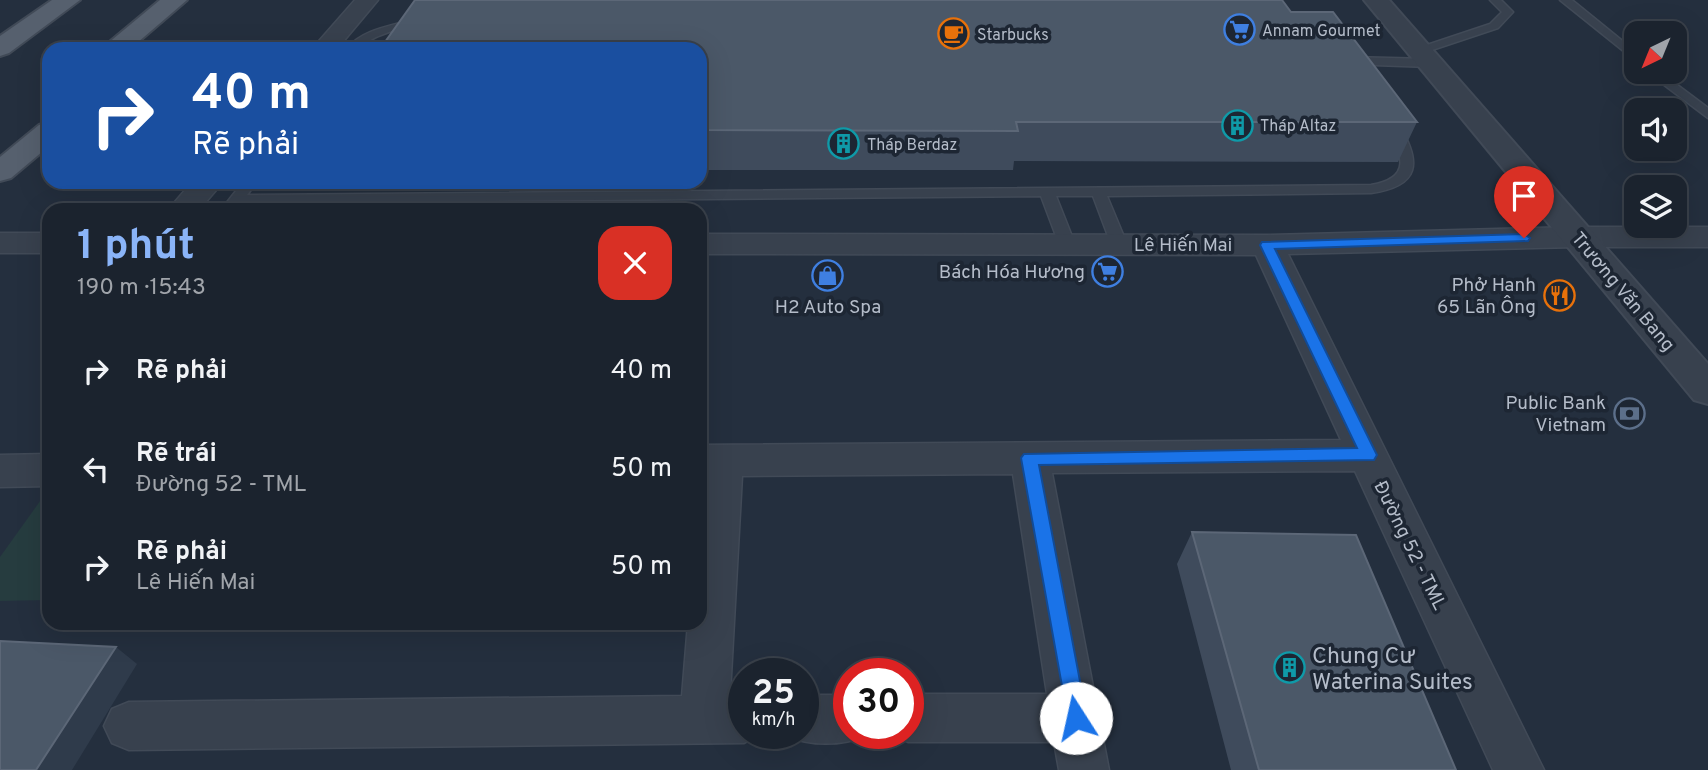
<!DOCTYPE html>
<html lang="vi">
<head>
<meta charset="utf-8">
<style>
  :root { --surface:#1b232e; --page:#242b36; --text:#f1f3f6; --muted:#a0a4aa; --line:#39404a; --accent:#8ab4f8 }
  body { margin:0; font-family:Overpass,sans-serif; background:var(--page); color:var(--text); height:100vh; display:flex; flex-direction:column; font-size:26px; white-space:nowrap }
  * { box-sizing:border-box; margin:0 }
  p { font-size:23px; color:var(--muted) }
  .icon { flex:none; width:38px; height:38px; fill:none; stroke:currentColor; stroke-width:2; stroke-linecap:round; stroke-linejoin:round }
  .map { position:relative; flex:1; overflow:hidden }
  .panel { position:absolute; left:42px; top:203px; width:665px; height:427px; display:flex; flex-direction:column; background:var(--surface); border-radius:21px; box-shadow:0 7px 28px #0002,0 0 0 2px var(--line) }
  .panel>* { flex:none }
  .guide { position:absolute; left:42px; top:42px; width:665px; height:147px; border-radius:21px; box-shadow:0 7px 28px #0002,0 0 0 2px var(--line); background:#1a4fa0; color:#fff; overflow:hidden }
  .needle { width:46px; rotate:223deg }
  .fabs { position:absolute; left:1624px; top:21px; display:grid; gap:14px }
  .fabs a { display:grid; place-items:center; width:63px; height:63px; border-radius:14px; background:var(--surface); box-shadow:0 7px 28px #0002,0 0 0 2px var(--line); font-size:35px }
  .speed { position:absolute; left:728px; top:658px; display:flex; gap:14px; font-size:35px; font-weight:700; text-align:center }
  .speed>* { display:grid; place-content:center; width:91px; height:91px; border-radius:50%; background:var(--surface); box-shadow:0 7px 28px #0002,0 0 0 2px var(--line); line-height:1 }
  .speed small { font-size:18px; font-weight:400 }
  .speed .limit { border:10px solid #d22; background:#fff; color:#111 }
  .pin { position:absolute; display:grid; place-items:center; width:60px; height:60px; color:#fff; margin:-72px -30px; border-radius:50% 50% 50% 0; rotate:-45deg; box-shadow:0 0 7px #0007 }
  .pin .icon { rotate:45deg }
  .me { position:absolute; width:77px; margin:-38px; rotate:350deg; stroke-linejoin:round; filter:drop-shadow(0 0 5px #0008) }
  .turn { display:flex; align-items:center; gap:24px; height:147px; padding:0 35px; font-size:32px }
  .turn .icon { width:91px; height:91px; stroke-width:2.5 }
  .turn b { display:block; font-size:49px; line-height:60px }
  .round { display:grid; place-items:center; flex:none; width:74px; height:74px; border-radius:21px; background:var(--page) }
  .summary { display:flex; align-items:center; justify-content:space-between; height:119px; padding:0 35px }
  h1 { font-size:42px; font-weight:700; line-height:52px; color:var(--accent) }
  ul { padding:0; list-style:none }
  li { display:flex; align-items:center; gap:21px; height:98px; padding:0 35px }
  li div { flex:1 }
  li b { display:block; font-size:26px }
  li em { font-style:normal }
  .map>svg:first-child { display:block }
  .green { fill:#263c3f }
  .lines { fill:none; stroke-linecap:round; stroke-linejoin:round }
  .service-casing { stroke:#414a57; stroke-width:3 }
  .minor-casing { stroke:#414a57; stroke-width:3 }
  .tertiary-casing { stroke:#414a57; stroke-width:4 }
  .primary-casing { stroke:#414a57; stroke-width:4 }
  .service { fill:#38414e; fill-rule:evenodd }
  .minor { fill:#38414e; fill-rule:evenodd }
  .tertiary { fill:#38414e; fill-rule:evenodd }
  .primary { fill:#56606e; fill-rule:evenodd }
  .wall { fill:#3f4b5c }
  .shaded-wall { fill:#2f3b4b }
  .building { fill:#4b5868; stroke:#5c6777; stroke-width:2 }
  .route { fill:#1a73e8; stroke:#114b97; stroke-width:2 }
  .labels { text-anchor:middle; stroke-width:7; stroke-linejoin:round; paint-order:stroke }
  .far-poi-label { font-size:16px; fill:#b4bcc9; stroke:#1d2633; text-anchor:start }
  .street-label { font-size:19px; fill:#b4bcc9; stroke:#1d2633 }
  .poi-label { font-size:19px; fill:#b4bcc9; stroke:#1d2633; text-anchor:end }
  .near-poi-label { font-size:23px; fill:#b4bcc9; stroke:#1d2633; text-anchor:start }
</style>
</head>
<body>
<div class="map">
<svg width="1708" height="770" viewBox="0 0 1708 770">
  <rect width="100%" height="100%" fill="#242f3e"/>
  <!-- green -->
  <path class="green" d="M48 490 49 600 0 601V557Z"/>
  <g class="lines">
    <defs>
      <path id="service" d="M449 0H460C440 25 409 23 381 35 367 40 361 49 346 49 373 18 421 29 449 0Z
        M1490 0H1501L1513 12 1498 28 1423 53H1415V49L1490 24 1502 12Z
        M1560 0H1572L1636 52V61Z
        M1350 57 1430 59 1436 63 1430 67 1346 64 1344 61Z
        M1647 72H1660L1708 108V118Z
        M1394 124 1399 125C1422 163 1420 186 1371 193L1107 196 1127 244 1119 249 1111 244 1093 196H1056L1075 244 1067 249 1059 244 1041 196 241 203 235 210H221L243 182H257L247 195 1371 185C1413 178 1402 154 1387 128Z"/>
      <path id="minor" d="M355 0H378L337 49H312Z
        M192 182H223L199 210H168Z
        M1577 227H1708V247H1577L1288 254 1544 770H1493L1355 471 1052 473 1109 770H1059L1054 742H908L890 733H908V694H1047L1013 474 742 476 730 695H744V733H762L744 743 129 750 112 743 104 726 112 709 129 702 682 696 688 623H700V445L1341 440 1256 255 700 254V234L1267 235Z
        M0 233H49V253H0Z
        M49 454V486L0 487V455Z
        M803 695H849V733H867L866 736C841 746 811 746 786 736L785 733H803Z"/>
      <path id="tertiary" d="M1364 0H1389L1708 364V404L1694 400Z"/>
      <path id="primary" d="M52 0H80L9 53 0 56V36Z
        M160 0H187L130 49H101Z
        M49 122V146L11 178 0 181V157L39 125Z"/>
    </defs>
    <!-- service casing -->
    <use href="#service" class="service-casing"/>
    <!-- minor casing -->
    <use href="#minor" class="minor-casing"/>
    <!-- tertiary casing -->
    <use href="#tertiary" class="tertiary-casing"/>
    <!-- primary casing -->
    <use href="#primary" class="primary-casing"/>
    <!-- service -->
    <use href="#service" class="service"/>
    <!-- minor -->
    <use href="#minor" class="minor"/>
    <!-- tertiary -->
    <use href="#tertiary" class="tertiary"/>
    <!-- primary -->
    <use href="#primary" class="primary"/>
  </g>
  <!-- wall -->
  <path class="wall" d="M1291 12 1417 122 1398 162 1014 161 1013 170H700V49Z
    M1192 532 1456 770H1231L1177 564Z"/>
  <!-- shaded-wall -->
  <path class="shaded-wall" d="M116 647 137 664 72 770H36Z"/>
  <!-- building -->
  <path class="building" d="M415 0H1282L1291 12H1333L1417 122H1016L1018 131 700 130V49H380Z
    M1192 532 1356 535 1456 770H1259Z
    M0 641 116 647 36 770H0Z"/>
  <!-- route -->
  <path class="route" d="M1524 234 1530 238 1528 241 1275 249 1377 455 1374 460 1039 465 1087 718 1084 725 1076 728 1069 725 1021 458 1024 454 1357 448 1260 245 1262 242Z"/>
  <!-- icons -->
  <defs>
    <symbol id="supermarket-ring" viewBox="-11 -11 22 22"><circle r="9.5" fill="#1d2633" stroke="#3f7fe0" stroke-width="1.5"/><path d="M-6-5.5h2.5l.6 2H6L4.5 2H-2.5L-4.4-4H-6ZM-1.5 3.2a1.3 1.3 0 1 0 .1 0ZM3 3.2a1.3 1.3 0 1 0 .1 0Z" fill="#3f7fe0"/></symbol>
    <symbol id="cafe-ring" viewBox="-11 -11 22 22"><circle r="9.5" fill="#1d2633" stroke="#e8710a" stroke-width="1.5"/><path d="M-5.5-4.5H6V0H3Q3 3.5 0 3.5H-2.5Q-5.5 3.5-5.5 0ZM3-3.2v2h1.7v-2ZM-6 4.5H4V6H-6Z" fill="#e8710a"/></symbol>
    <symbol id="building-ring" viewBox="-11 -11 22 22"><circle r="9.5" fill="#1d2633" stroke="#0f9aa8" stroke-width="1.5"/><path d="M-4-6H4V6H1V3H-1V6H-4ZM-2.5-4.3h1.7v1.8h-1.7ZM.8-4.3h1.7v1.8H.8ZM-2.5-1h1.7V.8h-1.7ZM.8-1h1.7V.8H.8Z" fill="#0f9aa8"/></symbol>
    <symbol id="shop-ring" viewBox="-11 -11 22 22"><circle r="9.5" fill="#1d2633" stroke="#3f7fe0" stroke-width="1.5"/><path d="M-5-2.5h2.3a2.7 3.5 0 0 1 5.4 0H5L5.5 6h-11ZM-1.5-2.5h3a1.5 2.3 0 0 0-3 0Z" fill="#3f7fe0"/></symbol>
    <symbol id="restaurant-ring" viewBox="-11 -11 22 22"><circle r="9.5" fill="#1d2633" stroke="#e8710a" stroke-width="1.5"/><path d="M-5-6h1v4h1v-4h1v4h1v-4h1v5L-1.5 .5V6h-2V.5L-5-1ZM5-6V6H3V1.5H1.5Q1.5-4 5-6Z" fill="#e8710a"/></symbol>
    <symbol id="bank-ring" viewBox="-11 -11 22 22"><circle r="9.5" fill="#1d2633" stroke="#5c6f8a" stroke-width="1.5"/><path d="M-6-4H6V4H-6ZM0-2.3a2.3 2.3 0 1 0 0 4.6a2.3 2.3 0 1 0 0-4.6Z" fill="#5c6f8a"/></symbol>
  </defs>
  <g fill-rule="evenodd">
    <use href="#supermarket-ring" x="1222" y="12" width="35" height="35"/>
    <use href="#cafe-ring" x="936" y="16" width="35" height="35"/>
    <use href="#building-ring" x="1220" y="108" width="35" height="35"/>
    <use href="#building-ring" x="826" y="126" width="35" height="35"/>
    <use href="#supermarket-ring" x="1090" y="254" width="35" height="35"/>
    <use href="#shop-ring" x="810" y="258" width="35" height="35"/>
    <use href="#restaurant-ring" x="1542" y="278" width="35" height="35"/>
    <use href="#bank-ring" x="1612" y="396" width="35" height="35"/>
    <use href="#building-ring" x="1272" y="650" width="35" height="35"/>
  </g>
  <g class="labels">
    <!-- far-poi labels -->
    <g class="far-poi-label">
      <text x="1262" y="36">Annam Gourmet</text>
      <text x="977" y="40">Starbucks</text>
      <text x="1260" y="131">Tháp Altaz</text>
      <text x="867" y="150">Tháp Berdaz</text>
    </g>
    <!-- street labels -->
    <g class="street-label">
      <text x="1183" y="251">Lê Hiến Mai</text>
      <text transform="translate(1624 291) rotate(50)" y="7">Trương Văn Bang</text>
      <text transform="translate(1411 545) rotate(64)" y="7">Đường 52 - TML</text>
    </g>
    <!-- poi labels -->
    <g class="poi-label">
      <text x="1085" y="278">Bách Hóa Hương</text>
      <text x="1536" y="291">Phở Hạnh<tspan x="1536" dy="22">65 Lãn Ông</tspan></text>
      <text x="828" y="313" text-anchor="middle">H2 Auto Spa</text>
      <text x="1606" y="409">Public Bank<tspan x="1606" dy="22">Vietnam</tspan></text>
    </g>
    <!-- near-poi labels -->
    <g class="near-poi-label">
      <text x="1312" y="663">Chung Cư<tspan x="1312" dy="26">Waterina Suites</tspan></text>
    </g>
  </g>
</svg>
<div class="fabs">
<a><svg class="needle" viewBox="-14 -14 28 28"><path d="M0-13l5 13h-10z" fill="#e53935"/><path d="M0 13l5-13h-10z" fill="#a0a4aa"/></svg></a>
<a><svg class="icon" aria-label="sound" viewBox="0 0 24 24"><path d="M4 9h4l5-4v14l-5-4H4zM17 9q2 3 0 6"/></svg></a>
<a><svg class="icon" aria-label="layers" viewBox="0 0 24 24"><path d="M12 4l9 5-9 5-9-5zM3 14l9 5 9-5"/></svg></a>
</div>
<div class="speed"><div>25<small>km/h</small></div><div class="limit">30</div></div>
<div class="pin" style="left:1524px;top:238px;background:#d93025"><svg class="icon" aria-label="arrive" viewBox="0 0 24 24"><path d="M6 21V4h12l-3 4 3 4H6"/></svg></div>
<svg class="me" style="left:1076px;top:718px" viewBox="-20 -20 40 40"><circle r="19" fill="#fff"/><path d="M0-13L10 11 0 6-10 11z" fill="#1a73e8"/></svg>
<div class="guide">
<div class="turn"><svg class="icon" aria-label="right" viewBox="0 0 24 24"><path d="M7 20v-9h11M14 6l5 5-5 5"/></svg><div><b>40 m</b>Rẽ phải</div></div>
</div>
<section class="panel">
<div class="summary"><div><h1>1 phút</h1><p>190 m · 15:43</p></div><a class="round" style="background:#d93025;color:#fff"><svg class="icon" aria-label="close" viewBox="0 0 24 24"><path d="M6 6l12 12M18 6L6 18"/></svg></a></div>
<ul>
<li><svg class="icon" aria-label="right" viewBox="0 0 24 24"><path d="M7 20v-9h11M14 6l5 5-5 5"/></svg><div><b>Rẽ phải</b></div><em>40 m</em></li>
<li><svg class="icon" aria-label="left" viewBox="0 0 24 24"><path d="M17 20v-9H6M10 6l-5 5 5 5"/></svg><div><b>Rẽ trái</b><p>Đường 52 - TML</p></div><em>50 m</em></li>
<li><svg class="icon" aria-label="right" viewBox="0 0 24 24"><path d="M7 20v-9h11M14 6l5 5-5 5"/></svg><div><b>Rẽ phải</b><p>Lê Hiến Mai</p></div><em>50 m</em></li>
</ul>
</section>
</div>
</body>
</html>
